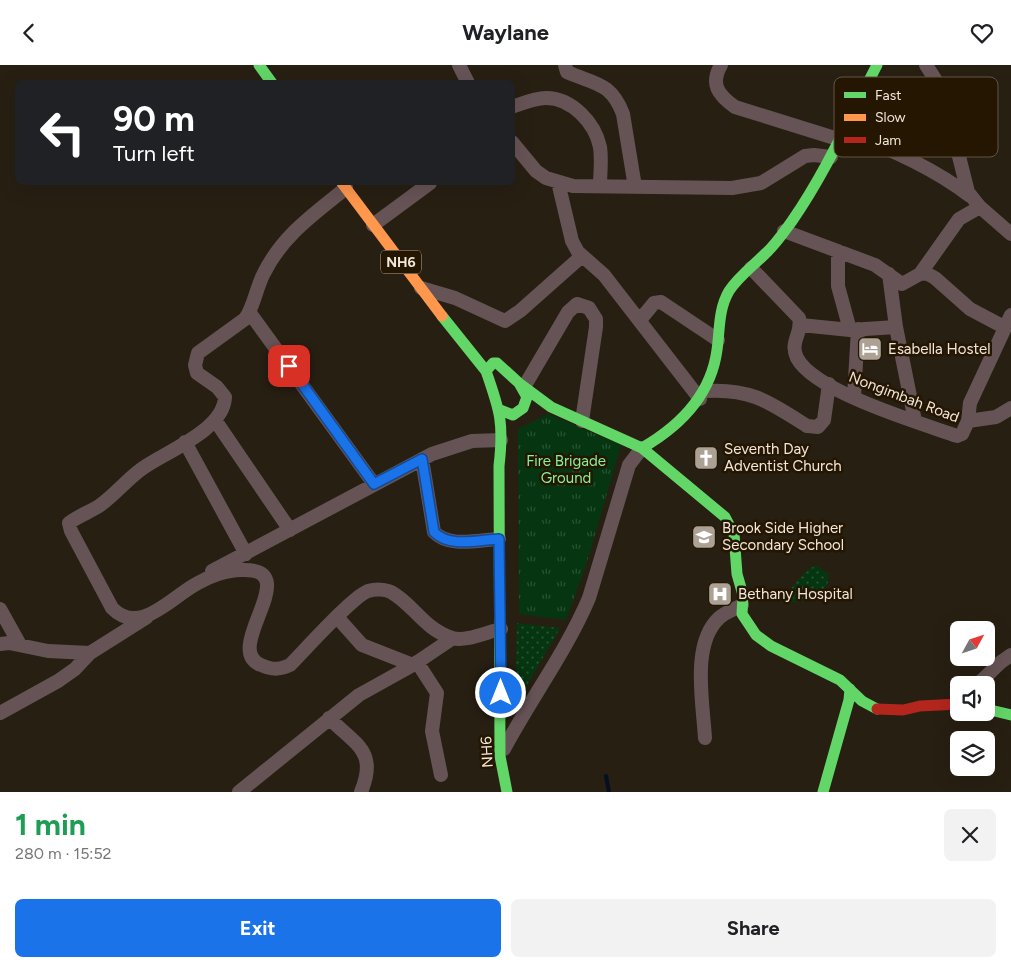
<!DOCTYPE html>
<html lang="en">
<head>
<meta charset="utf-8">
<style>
  :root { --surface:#fff; --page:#f2f2f2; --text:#202124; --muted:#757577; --accent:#1a73e8 }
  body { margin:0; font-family:Figtree,sans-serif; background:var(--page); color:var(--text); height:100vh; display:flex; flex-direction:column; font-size:19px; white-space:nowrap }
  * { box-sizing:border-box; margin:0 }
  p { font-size:16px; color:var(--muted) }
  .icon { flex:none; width:28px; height:28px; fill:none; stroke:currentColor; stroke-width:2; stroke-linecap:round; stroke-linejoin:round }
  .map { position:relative; height:727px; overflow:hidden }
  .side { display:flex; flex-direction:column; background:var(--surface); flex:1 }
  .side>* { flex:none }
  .guide { position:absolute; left:15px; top:15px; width:500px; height:105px; border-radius:8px; box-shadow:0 5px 20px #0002; background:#202124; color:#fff; overflow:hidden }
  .needle { width:32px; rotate:50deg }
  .fabs { position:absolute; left:950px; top:556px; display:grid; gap:10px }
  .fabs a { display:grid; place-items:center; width:45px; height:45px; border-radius:8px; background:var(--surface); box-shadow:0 5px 20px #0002; font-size:25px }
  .pin { position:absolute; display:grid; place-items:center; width:42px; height:42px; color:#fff; margin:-21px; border-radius:10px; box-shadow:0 2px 8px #0006 }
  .me { position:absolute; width:55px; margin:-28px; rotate:0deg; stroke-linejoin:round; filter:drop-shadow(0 0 4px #0008) }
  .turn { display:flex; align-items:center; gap:18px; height:105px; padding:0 15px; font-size:22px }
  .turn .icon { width:65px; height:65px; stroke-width:2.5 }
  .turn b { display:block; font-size:35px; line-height:42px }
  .round { display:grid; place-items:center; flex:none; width:52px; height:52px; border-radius:8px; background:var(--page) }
  .headline { display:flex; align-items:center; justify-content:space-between; height:85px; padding:0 15px }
  h1 { font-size:30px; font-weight:700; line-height:38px; color:#1e9e55 }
  .cta { display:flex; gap:10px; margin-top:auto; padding:10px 15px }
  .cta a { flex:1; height:58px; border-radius:8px; background:var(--accent); color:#fff; font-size:20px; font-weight:700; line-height:58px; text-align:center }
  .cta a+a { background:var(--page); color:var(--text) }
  header { display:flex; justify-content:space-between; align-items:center; height:65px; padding:0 15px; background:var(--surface); font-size:22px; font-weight:700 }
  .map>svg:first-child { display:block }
  .grass { fill:url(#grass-dots) }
  .park { fill:url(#park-tufts) }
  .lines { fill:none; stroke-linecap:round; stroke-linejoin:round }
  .stream { stroke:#041021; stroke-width:4 }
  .street { stroke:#665356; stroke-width:14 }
  .fast { stroke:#63d668; stroke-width:11 }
  .slow { stroke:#ff974d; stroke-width:11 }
  .jam { stroke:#b3261e; stroke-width:11 }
  .route-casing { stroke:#114b97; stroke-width:12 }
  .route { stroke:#1a73e8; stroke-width:9 }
  .labels { text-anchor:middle; stroke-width:5; stroke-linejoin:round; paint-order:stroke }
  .shield { fill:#251602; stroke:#b4a899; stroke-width:1 }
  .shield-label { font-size:14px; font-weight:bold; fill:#f2e7da }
  .poi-label { font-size:15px; fill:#f2e7da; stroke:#251602; text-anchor:start }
  .street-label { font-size:15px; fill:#f2e7da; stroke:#251602 }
  .park-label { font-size:15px; fill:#88f198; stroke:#251602 }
  .key { fill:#251602; stroke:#625543; stroke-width:1 }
  .key-label { font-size:14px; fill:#f2e7da }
</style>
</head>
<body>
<header><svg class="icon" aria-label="back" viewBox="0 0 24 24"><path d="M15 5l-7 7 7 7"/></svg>Waylane<svg class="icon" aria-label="heart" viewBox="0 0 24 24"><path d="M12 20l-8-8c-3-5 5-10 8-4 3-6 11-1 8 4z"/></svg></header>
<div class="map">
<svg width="1011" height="727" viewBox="0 0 1011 727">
  <defs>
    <pattern id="grass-dots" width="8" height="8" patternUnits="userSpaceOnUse" patternTransform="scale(1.25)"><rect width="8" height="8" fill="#053611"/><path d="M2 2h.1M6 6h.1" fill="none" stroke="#2a5333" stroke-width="1.8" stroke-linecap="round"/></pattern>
    <pattern id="park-tufts" width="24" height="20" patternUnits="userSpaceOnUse" patternTransform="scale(1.25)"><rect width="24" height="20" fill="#053611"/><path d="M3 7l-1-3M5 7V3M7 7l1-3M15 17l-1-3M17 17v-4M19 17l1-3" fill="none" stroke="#2a5333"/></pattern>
  </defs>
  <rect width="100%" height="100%" fill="#271f12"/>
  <!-- grass -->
  <path class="grass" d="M816 500 828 509C829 514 828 519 825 524 818 532 789 542 780 536L806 506Z
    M517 558 560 563 515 641Z"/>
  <!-- park -->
  <path class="park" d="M548 349 621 380 587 497 566 555 519 549 518 364Z"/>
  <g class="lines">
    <!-- stream -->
    <path class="stream" d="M606 711 609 727"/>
    <!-- street -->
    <path class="street" d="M459 0 468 18
      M565 0 567 7C594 19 611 17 623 49L635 122
      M721 0C710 19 718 30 735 42L841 75
      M926 0 935 14 947 44 968 127 980 142 1011 169
      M512 42C523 38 535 33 546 33 572 33 595 58 600 82 602 95 600 109 600 121
      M844 67C889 83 932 102 970 131
      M512 77 536 106 546 113 573 121 732 123 761 118 805 91 814 90 831 92
      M558 117 572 176 578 187 604 210 700 334
      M346 123C314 149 283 170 264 208 256 223 254 242 245 254L198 288 195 300 197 308 217 322 225 332C224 365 167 386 143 403 127 414 115 430 99 441 90 447 78 451 69 458L71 466 112 543C140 572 172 531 198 518 210 511 227 505 241 505 308 502 220 584 261 600 272 605 279 605 290 600 305 585 352 532 368 526 375 524 385 524 391 527 413 539 424 564 452 573 466 577 487 567 501 564
      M373 160 430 118
      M784 166 875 200 902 219 920 209 926 208 935 213 970 244 1004 262
      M838 186V221L850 265
      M751 203 799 253C803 268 789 277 797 293 815 327 920 358 957 371L962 369 968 356 970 338 1011 250
      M889 209 896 262 915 356
      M920 209 959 154 980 142
      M421 223 455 233 505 256 520 246 582 191
      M250 248 374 419
      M640 255 654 238 661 237 718 275
      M801 260 850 265 896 262
      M524 322 568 247 577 239 589 243 596 254V262L582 356
      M705 326C751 323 769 337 807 361L818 362 824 355 829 319
      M854 332 858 264
      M215 355 290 465
      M968 356 996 352 1011 343
      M185 377 246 489
      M422 394 434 467C449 483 478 475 499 474
      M212 506 432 389 472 376 501 375
      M0 544 20 580
      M337 552 362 580 413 600
      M0 579 9 578 48 586 90 588
      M417 597 437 628 432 666 441 710
      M977 620 1001 597 1011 590
      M0 648 58 616 75 604 90 588 147 552
      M329 653C356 680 378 686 361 727
      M705 673C703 638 691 579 719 553 725 547 735 544 742 540
      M504 684C531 633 566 587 589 533L629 400 642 383
      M239 727 359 630 413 600 453 573"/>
    <!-- fast -->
    <path class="fast" d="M259 0 272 18
      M442 251 486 306
      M520 319 551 342 642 383 725 452 734 469 737 509 743 530 742 549 756 570 771 581 840 615 862 636 877 644
      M500 345 513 350 523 343 527 332 519 318 497 298H493L486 306C500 346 504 358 499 401L500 691 507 727
      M642 383C680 361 711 330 717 285 720 265 718 245 729 226 739 211 753 201 766 188 776 179 784 167 792 156 826 107 850 52 877 0
      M986 644 1011 650
      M823 727 849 635 850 624"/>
    <!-- slow -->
    <path class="slow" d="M342 118 442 251"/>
    <!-- jam -->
    <path class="jam" d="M877 644 903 645 920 641 959 639"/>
  </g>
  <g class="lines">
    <defs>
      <path id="route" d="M289 301 374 419 422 394 434 467C449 483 478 475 499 474L501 628"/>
    </defs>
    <!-- route casing -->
    <use href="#route" class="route-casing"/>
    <!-- route -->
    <use href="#route" class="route"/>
  </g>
  <!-- icons -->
  <defs>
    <symbol id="hotel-square" viewBox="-11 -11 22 22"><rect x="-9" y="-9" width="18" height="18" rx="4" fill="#aba194" stroke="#251602"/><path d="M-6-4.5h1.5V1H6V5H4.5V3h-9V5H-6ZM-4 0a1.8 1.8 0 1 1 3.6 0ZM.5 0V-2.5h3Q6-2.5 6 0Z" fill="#fff"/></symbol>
    <symbol id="church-square" viewBox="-11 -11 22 22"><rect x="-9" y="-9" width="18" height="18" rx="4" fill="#aba194" stroke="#251602"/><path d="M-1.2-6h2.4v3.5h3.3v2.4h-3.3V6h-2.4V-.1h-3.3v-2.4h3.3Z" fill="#fff"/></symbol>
    <symbol id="school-square" viewBox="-11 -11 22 22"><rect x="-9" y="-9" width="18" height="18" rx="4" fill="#aba194" stroke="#251602"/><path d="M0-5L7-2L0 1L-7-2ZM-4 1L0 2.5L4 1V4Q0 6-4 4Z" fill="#fff"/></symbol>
    <symbol id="hospital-square" viewBox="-11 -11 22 22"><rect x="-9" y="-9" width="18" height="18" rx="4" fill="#aba194" stroke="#251602"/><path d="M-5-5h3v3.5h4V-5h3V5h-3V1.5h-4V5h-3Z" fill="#fff"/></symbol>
  </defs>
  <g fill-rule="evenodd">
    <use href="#hotel-square" x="856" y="270" width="28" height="28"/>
    <use href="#church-square" x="692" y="379" width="28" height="28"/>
    <use href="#school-square" x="690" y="458" width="28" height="28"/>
    <use href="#hospital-square" x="706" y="515" width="28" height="28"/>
  </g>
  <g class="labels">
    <!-- shield labels -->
    <rect class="shield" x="381" y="185.5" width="40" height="23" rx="4"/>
    <g class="shield-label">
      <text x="401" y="202">NH6</text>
    </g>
    <!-- poi labels -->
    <g class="poi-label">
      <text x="888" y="289">Esabella Hostel</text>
      <text x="724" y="389">Seventh Day<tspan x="724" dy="17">Adventist Church</tspan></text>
      <text x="722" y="468">Brook Side Higher<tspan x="722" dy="17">Secondary School</tspan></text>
      <text x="738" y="534">Bethany Hospital</text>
    </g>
    <!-- street labels -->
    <g class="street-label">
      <text transform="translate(904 332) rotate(21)" y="5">Nongimbah Road</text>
      <text transform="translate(487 687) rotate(-93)" y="5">NH6</text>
    </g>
    <!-- park labels -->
    <g class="park-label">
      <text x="566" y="401">Fire Brigade<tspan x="566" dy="17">Ground</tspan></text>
    </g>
  </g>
  <!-- legend -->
  <rect x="834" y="12" width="164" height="80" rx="8" class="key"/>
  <rect x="844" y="27" width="22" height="6" fill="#63d668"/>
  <rect x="844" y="49" width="22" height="7" fill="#ff974d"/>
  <rect x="844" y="72" width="22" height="6" fill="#b3261e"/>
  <g class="key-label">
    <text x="875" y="35">Fast</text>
    <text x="875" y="57">Slow</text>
    <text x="875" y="80">Jam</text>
  </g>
</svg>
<div class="fabs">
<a><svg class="needle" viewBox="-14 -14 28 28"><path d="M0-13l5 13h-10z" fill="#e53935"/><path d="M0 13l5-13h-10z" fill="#757577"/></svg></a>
<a><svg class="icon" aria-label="sound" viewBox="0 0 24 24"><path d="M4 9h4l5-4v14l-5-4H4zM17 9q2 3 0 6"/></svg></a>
<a><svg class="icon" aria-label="layers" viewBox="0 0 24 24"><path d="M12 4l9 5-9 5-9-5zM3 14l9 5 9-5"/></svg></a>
</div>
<div class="pin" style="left:289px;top:301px;background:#d93025"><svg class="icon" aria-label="arrive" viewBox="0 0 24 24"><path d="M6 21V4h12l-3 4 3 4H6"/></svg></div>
<svg class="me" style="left:501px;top:628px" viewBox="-20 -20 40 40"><circle r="17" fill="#1a73e8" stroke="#fff" stroke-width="3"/><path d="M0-11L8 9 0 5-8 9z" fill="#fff"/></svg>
<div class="guide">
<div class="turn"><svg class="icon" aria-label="left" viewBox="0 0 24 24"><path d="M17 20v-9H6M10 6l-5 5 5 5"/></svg><div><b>90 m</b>Turn left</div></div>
</div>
</div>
<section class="side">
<div class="headline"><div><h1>1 min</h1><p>280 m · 15:52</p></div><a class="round"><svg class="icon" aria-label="close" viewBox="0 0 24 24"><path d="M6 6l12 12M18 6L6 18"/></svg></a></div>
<div class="cta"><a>Exit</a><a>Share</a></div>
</section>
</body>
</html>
